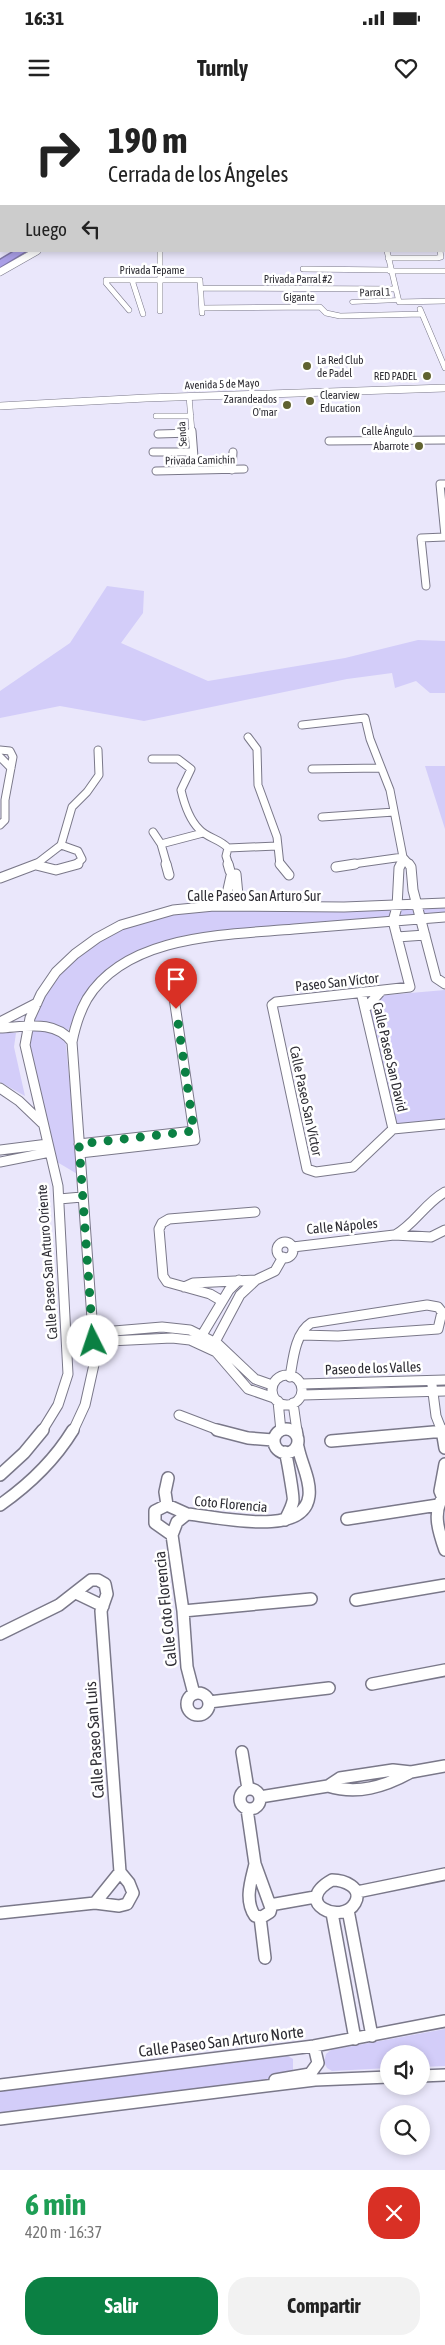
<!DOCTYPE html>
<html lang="es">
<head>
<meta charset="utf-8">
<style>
  :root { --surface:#fff; --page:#f2f2f2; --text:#222; --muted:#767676; --accent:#0b8043 }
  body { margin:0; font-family:"Asap Condensed",sans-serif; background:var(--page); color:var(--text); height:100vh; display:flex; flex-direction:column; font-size:19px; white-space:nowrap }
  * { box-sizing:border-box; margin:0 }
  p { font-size:16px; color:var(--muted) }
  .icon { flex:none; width:28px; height:28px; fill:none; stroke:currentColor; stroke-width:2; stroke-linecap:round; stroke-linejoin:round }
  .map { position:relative; height:2070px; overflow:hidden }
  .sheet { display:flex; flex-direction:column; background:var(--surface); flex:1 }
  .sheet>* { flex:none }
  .banner { position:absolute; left:0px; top:0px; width:445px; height:152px; box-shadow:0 2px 8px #0003; background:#fff; color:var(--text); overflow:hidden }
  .controls { position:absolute; left:380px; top:1945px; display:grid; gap:10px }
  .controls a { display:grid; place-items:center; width:50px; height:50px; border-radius:50%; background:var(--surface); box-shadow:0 2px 8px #0003; font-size:25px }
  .pin { position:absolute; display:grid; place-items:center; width:42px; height:42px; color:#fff; margin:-51px -21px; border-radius:50% 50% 50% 0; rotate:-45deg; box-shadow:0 0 5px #0007 }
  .pin .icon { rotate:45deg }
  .me { position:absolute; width:55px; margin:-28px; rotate:356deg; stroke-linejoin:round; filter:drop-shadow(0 0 4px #0008) }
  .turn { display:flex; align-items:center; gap:18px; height:105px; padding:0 25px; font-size:22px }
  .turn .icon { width:65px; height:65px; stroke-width:2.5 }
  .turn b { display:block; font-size:35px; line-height:42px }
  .then { display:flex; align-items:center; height:48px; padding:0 25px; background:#0003; gap:10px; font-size:19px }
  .round { display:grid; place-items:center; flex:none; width:52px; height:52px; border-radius:20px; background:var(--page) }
  .overview { display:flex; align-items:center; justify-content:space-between; height:85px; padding:0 25px }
  h1 { font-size:30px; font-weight:700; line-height:38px; color:#1e9e55 }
  .button { display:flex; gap:10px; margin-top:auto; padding:10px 25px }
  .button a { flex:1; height:58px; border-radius:20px; background:var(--accent); color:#fff; font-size:20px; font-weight:700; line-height:58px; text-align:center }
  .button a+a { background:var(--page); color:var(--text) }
  .status { display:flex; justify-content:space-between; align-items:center; height:35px; padding:0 25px; background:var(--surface); direction:ltr }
  .status svg { height:14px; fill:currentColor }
  header { display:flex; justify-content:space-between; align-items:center; height:65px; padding:0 25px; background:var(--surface); font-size:22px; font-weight:700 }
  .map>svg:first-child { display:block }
  .green { fill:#d3cdf9 }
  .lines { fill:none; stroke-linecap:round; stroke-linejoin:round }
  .pedestrian-casing { stroke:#7a7889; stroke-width:5 }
  .minor-far3-casing { stroke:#7a7889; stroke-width:6 }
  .minor-far2-casing { stroke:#7a7889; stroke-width:9 }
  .minor-far1-casing { stroke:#7a7889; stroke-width:11 }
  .minor-casing { stroke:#7a7889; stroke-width:14 }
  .secondary-casing { stroke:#7a7889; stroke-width:8 }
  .motorway-casing { stroke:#7f77a8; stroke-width:3 }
  .pedestrian { stroke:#fff; stroke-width:4 }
  .minor-far3 { stroke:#fff; stroke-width:5 }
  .minor-far2 { stroke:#fff; stroke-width:7 }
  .minor-far1 { stroke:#fff; stroke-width:9 }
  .minor { stroke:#fff; stroke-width:11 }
  .secondary { stroke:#fff; stroke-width:7 }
  .motorway { fill:#aa9fe7; fill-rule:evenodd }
  .route { stroke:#0b8043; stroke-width:9; stroke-dasharray:0 16.2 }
  .poi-dot { fill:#606230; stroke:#fff; stroke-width:2 }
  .labels { text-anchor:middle; stroke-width:5; stroke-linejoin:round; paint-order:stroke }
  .far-street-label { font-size:11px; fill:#2e2d34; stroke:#fff }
  .far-poi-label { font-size:11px; fill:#2e2d34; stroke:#fff; text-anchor:end }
  .street-label { font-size:14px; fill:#2e2d34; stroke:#fff }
  .near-street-label { font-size:16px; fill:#2e2d34; stroke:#fff }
</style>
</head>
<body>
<div class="status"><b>16:31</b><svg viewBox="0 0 49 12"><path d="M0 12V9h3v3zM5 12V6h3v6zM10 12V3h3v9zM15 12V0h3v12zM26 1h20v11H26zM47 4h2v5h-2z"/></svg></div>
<header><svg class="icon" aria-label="menu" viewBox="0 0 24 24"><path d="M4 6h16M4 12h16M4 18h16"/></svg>Turnly<svg class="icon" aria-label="heart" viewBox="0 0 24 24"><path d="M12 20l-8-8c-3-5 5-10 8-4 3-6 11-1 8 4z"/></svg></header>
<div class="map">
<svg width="445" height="2070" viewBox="0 0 445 2070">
  <rect width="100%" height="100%" fill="#eae7fb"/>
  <!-- green -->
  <path class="green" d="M107 486 144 491 143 513 121 543 208 581 345 558 418 540 445 541V593H430L416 581 395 588 392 573 347 579 144 621 60 606 0 618V591L70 543Z
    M425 666H445V729Z
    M445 804V814L272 829 134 855 80 906 65 937 79 1075 52 1059 28 942 30 923 48 884 93 843 134 822 200 808 364 811Z
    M445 890V1021L397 1025 364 897Z
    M0 933H16L14 947 25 996 0 982Z
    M445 1929V1966L421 1967V1954H389V1968L332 1971 327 1968 324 1962 326 1954 331 1950Z
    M288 1956 293 1959V1980L0 2017V1991Z"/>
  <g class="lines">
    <defs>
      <path id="pedestrian" d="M352 202 399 200"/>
      <path id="minor-far3" d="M160 151V211
        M387 151 399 202 445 201
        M388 158H437L441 157 440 151
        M303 169 390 170
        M390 171H445
        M132 180 143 214
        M201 188 395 189
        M202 208 320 207 326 213 340 216 422 214
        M420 209 445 268
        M129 210 106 183V180H200L202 213
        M189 296 192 332
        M156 316H191"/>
      <path id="minor-far2" d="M192 331 195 370
        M158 334 192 333
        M329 341 445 340
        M153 352H193
        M232 370 233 352
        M156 371 244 369
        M445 384H440L445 436
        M426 486 421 438 445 437
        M302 625 365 618 370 639 390 690 403 757 410 765
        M248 637 257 649 258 685 277 737 280 765
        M0 650 10 651 13 657 5 700V720L0 725
        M0 657 11 668
        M152 659H178L191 669 181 690C184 703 189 719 199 729 207 738 220 739 228 748L226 756 229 765
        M312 669 381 668
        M322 717 394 712
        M153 732 161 744 167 765
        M161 744 203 733
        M61 745 78 751 82 759 75 765
        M228 748 277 746
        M35 765 61 745 72 707 87 692 99 675 98 650
        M36 765H38
        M346 765 403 757
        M401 765 404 760"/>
      <path id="minor-far1" d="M166 764 169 775
        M228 764 230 771
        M280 764 289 775
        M401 764 399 768 397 807 393 821 410 887 276 902 272 905 307 1069 316 1072 353 1067 393 1029 445 1024
        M409 764 411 767 413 790 436 878 445 884
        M36 765 56 770 78 764
        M336 767 355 764
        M236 774 238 795 243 806
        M0 778 37 764
        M218 806 227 794 231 776
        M397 837 425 835
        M361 892 393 1029
        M365 909 381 891
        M0 922 37 903
        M0 928C25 927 55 919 72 942
        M0 988 19 1001 42 1023
        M79 1044 194 1031
        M0 1050 48 1044
        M80 1053 195 1040 173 891
        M0 1062 50 1052
        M59 1099 82 1097
        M395 1135C415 1124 425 1103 445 1092
        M277 1150a8 8 0 1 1 16 0a8 8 0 1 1-16 0Z
        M293 1147 394 1135 431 1137 445 1130
        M184 1187 193 1183 256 1180 275 1171 283 1157
        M222 1201 210 1194 167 1182 163 1176 159 1129 162 1123 169 1119 255 1112
        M66 1235 162 1227 190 1230 218 1244 255 1279 272 1285
        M202 1235 229 1190 239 1180
        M215 1242 240 1195 256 1180
        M67 1243 172 1238 190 1240 216 1252 248 1289 274 1298
        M272 1290a15 15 0 1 1 30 0a15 15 0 1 1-30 0Z
        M290 1277C293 1260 295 1233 311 1223L427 1205 438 1207 442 1212 438 1229 338 1236 302 1235
        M301 1284 445 1280
        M432 1285 436 1316 442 1331
        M303 1295 445 1291
        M278 1301 281 1331
        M293 1303 297 1331
        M179 1315 221 1331
        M42 1331 58 1305 68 1274 58 1086 25 945 30 918 41 894 56 872 75 854 97 838 121 825 173 810 214 806 344 807 445 803
        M73 1331 85 1305 95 1260 72 942C75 927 79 913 87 899 127 834 227 835 294 829 344 825 395 821 445 817
        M441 1331H445"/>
      <path id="minor" d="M274 1341a12 12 0 1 1 24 0a12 12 0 1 1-24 0Z
        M217 1330 248 1338 273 1340
        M296 1330 297 1335
        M442 1330 445 1348
        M331 1341 445 1331
        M285 1352C287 1357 294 1398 293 1401 292 1407 288 1414 285 1420
        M0 1375 24 1353 43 1330
        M445 1395C431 1410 439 1433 445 1450
        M442 1396 440 1391 445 1364
        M0 1405C30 1384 54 1361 73 1330
        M167 1405 165 1392 168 1378
        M347 1419 438 1405
        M172 1435 155 1423V1411L167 1405 187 1414
        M76 1493 103 1506
        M356 1500 445 1485
        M183 1511 311 1499
        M0 1534 59 1505 91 1480H98L105 1484 107 1494 101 1511 120 1772 129 1783 133 1793 127 1804 119 1806 95 1803 0 1813
        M372 1584 445 1570
        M187 1604a11 11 0 1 1 22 0a11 11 0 1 1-22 0Z
        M194 1594 187 1567 183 1511 172 1435 177 1422 187 1414C216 1416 304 1439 309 1396 311 1380 301 1363 298 1347
        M209 1602 329 1588
        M242 1652 248 1689
        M328 1686C357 1695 384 1687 411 1672
        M240 1699a10 10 0 1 1 20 0a10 10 0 1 1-20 0Z
        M260 1697 328 1686 340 1678 393 1670 411 1672 445 1666
        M247 1709 255 1764
        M255 1764 271 1808 270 1812 262 1817 255 1816C244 1800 251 1781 255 1764Z
        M332 1780C343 1780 364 1787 355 1803 342 1826 291 1803 332 1780Z
        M357 1792 445 1774
        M95 1803 120 1772
        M270 1805 315 1797
        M348 1810 372 1936
        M332 1813 355 1939
        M260 1817 265 1858
        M421 1976 445 1975
        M275 1980 310 1974 318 1963 314 1946
        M0 1985 314 1946 445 1921
        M0 2019 315 1980 389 1977"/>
      <path id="secondary" d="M177 1 179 0
        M232 1 234 0
        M0 172 37 151
        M0 306 146 298 445 288"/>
      <path id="motorway" d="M1 143V149L0 150V144Z
        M15 151H26L0 167V160Z"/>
    </defs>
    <!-- pedestrian casing -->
    <use href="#pedestrian" class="pedestrian-casing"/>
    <!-- minor-far3 casing -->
    <use href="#minor-far3" class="minor-far3-casing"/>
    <!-- minor-far2 casing -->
    <use href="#minor-far2" class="minor-far2-casing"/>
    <!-- minor-far1 casing -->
    <use href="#minor-far1" class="minor-far1-casing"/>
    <!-- minor casing -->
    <use href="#minor" class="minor-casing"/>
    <!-- secondary casing -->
    <use href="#secondary" class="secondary-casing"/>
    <!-- motorway casing -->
    <use href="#motorway" class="motorway-casing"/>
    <!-- pedestrian -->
    <use href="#pedestrian" class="pedestrian"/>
    <!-- minor-far3 -->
    <use href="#minor-far3" class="minor-far3"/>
    <!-- minor-far2 -->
    <use href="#minor-far2" class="minor-far2"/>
    <!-- minor-far1 -->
    <use href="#minor-far1" class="minor-far1"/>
    <!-- minor -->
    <use href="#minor" class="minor"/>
    <!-- secondary -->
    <use href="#secondary" class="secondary"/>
    <!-- motorway -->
    <use href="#motorway" class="motorway"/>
  </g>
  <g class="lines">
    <!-- route -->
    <path class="route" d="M93 1241 79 1044 194 1031 176 909"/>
  </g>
  <!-- markers -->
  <g class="poi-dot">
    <circle cx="307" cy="266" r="5"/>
    <circle cx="427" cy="276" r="5"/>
    <circle cx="310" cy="301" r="5"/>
    <circle cx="287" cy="305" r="5"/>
    <circle cx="419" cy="346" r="5"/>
  </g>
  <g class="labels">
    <!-- far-street labels -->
    <g class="far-street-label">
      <text x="152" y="174">Privada Tepame</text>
      <text x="298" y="183">Privada Parral #2</text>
      <text transform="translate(375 192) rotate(-2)" y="4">Parral 1</text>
      <text x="299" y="201">Gigante</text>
      <text transform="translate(222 284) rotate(-2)" y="4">Avenida 5 de Mayo</text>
      <text x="387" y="335">Calle Ángulo</text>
      <text transform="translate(182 334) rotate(-94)" y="4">Senda</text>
      <text transform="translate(200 360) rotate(-1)" y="4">Privada Camichín</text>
    </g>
    <!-- far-poi labels -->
    <g class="far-poi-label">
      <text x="317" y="264" text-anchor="start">La Red Club<tspan x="317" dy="13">de Padel</tspan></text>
      <text x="417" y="280">RED PADEL</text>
      <text x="320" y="299" text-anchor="start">Clearview<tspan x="320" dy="13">Education</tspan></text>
      <text x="277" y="303">Zarandeados<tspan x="277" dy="13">O'mar</tspan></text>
      <text x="409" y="350">Abarrote</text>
    </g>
    <!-- street labels -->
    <g class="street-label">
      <text x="254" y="801">Calle Paseo San Arturo Sur</text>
      <text transform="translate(337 882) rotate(-6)" y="5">Paseo San Víctor</text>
      <text transform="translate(390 957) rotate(77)" y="5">Calle Paseo San David</text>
      <text transform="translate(306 1001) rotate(78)" y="5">Calle Paseo San Víctor</text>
      <text transform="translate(342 1126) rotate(-5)" y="5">Calle Nápoles</text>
      <text transform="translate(47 1162) rotate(-94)" y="5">Calle Paseo San Arturo Oriente</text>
      <text transform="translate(373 1268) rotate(-2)" y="5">Paseo de los Valles</text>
      <text transform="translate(231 1404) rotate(5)" y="5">Coto Florencia</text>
    </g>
    <!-- near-street labels -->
    <g class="near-street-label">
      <text transform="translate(165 1509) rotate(-96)" y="6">Calle Coto Florencia</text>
      <text transform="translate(94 1640) rotate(-94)" y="6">Calle Paseo San Luis</text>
      <text transform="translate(221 1941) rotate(-7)" y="6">Calle Paseo San Arturo Norte</text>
    </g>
  </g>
</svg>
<div class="controls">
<a><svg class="icon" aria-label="sound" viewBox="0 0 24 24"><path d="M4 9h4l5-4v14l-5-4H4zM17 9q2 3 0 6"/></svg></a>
<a><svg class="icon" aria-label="search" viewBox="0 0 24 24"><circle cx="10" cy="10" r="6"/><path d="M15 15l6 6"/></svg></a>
</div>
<div class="pin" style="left:176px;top:909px;background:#d93025"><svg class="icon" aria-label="arrive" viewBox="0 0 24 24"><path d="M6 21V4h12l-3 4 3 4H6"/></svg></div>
<svg class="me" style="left:93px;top:1241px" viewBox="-20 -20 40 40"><circle r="19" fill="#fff"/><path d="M0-13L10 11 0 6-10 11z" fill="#0b8043"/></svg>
<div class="banner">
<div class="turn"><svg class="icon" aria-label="right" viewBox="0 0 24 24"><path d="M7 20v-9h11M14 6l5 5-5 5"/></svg><div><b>190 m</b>Cerrada de los Ángeles</div></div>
<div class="then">Luego<svg class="icon" aria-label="left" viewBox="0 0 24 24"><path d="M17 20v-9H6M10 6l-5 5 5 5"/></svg></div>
</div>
</div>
<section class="sheet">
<div class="overview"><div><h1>6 min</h1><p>420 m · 16:37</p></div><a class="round" style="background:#d93025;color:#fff"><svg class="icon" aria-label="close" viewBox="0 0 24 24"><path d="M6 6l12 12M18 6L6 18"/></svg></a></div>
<div class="button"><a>Salir</a><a>Compartir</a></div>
</section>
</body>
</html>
